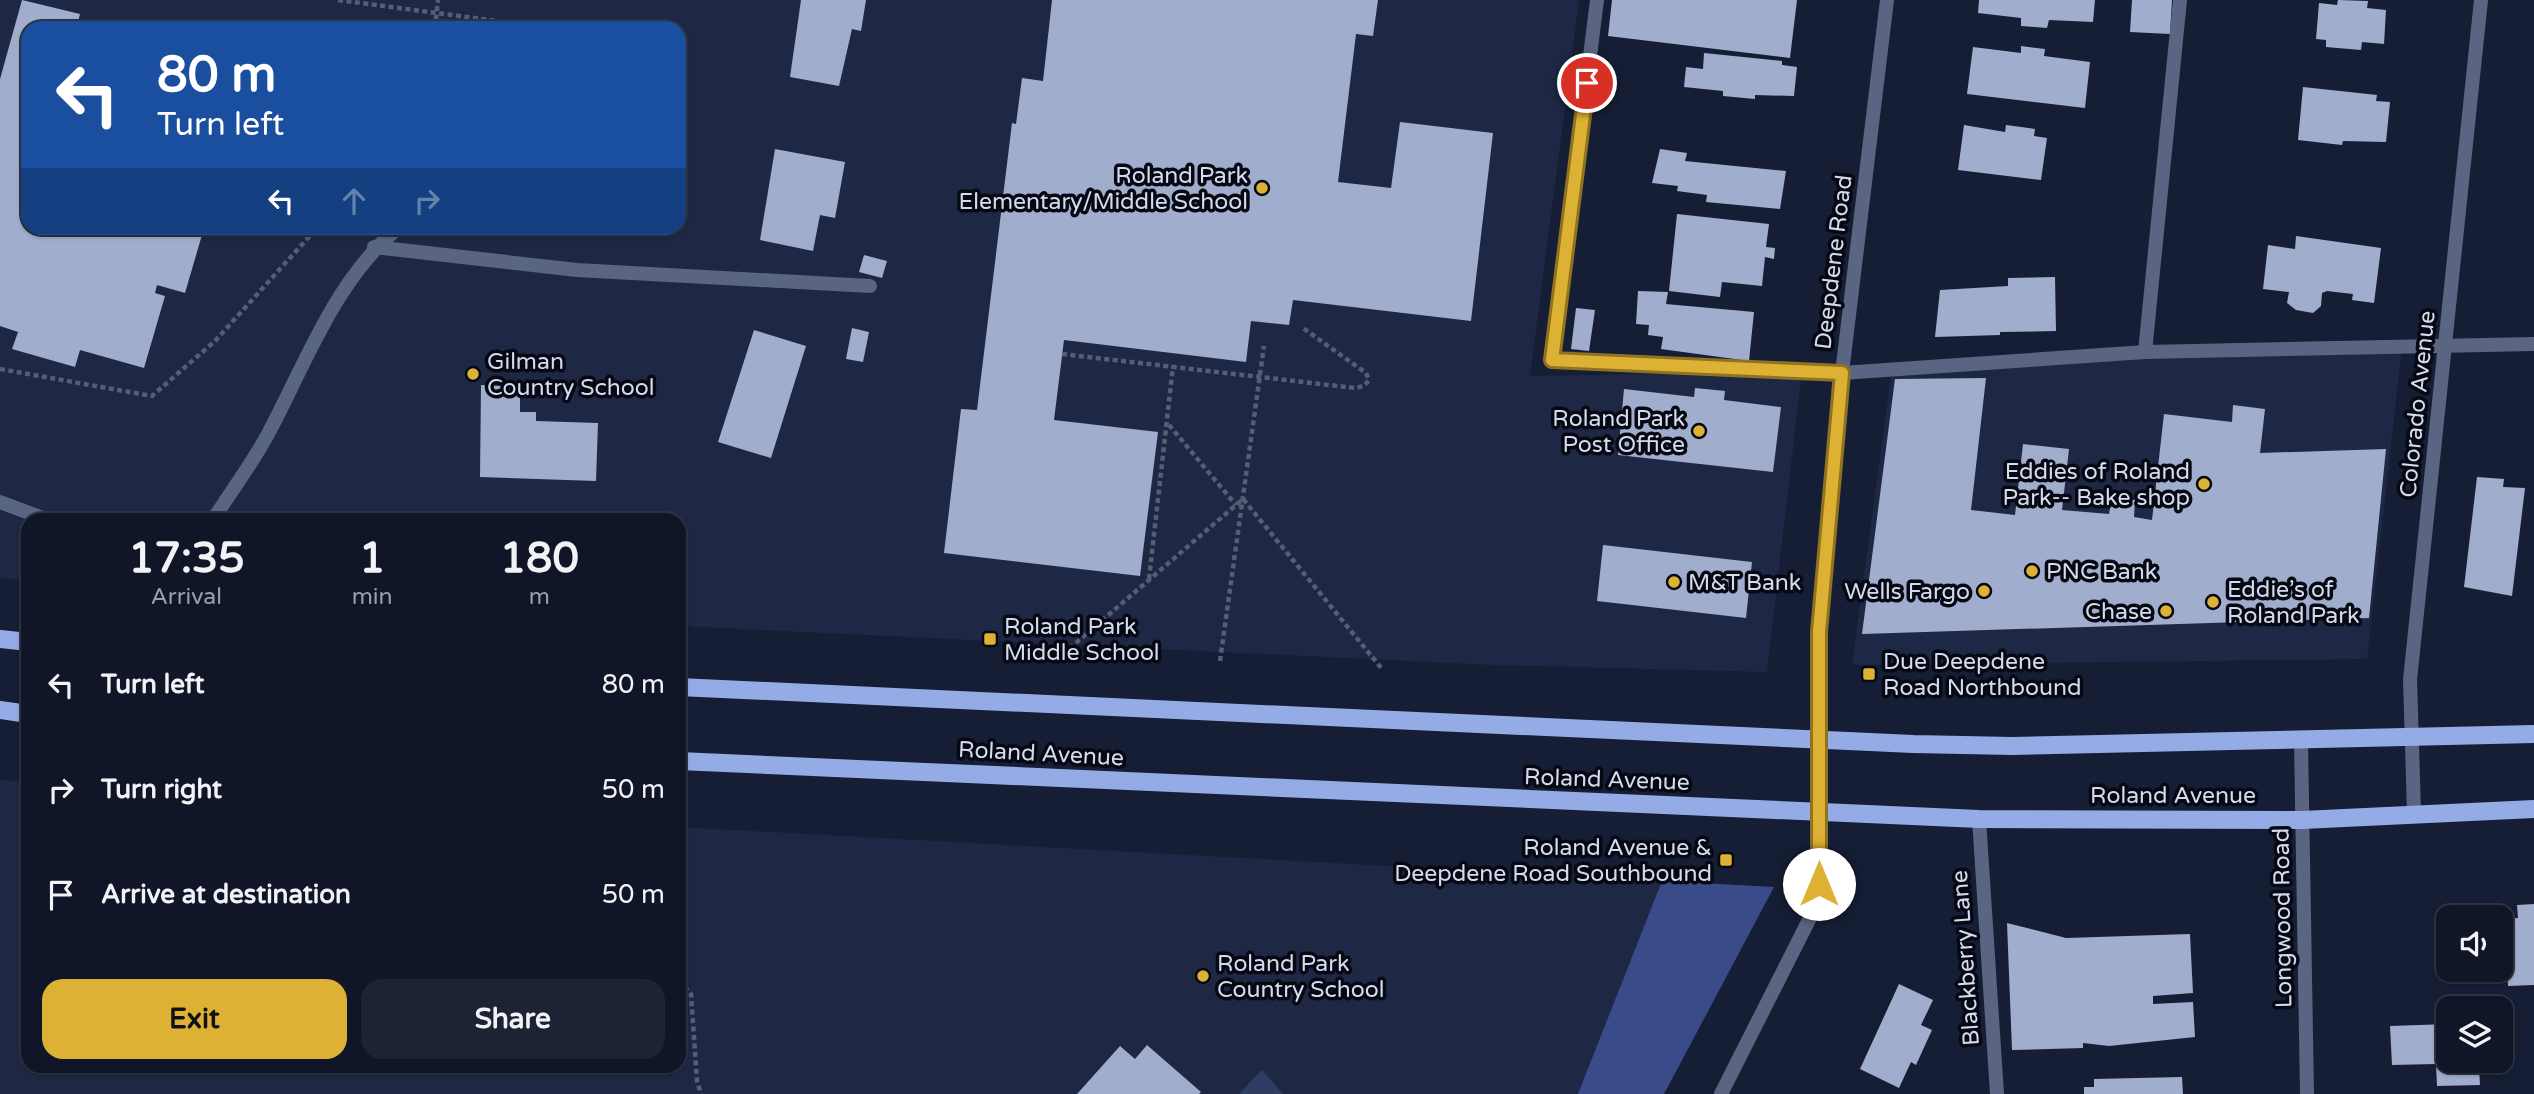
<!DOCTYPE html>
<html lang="en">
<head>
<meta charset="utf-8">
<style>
  :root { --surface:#101628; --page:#1e2334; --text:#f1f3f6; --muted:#9c9fa8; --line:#303545; --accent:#ddb133 }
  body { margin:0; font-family:"Varela Round",sans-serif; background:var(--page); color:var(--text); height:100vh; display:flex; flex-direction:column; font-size:26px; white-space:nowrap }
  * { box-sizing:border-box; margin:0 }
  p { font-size:23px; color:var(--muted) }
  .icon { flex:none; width:38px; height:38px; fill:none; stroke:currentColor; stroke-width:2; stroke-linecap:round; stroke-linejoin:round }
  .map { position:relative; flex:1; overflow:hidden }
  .details { position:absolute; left:21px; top:513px; width:665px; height:560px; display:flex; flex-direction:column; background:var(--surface); border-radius:21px; box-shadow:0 2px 5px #0004,0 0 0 2px var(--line) }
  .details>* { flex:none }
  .hud { position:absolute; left:21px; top:21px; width:665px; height:214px; border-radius:21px; box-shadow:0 2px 5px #0004,0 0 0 2px var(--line); background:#1a4fa0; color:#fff; overflow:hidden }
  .controls { position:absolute; left:2436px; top:905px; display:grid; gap:14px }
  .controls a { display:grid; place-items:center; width:77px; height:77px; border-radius:14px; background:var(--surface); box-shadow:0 2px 5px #0004,0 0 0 2px var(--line); font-size:35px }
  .pin { position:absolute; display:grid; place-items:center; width:60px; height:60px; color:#fff; margin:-30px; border:4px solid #fff; border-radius:50%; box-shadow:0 2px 7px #0007 }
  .me { position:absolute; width:77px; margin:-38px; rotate:0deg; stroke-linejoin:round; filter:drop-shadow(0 0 5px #0008) }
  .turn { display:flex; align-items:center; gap:24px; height:147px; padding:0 21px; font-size:32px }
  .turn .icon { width:91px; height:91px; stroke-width:2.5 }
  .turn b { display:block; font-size:49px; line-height:60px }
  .lanes { display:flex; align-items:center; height:66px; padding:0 21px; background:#0003; justify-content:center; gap:35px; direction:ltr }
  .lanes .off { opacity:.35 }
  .eta { display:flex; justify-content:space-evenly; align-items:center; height:119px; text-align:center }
  .eta b { font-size:42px; font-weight:700; line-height:49px }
  .primary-button { display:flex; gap:14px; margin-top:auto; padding:14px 21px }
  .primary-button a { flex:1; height:80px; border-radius:21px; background:var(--accent); color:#111; font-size:28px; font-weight:700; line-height:80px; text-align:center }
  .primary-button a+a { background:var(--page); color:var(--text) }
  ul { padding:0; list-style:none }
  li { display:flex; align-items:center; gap:21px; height:105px; padding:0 21px }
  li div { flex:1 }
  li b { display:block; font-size:26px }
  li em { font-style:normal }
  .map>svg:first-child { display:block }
  .built { fill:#1e2844; fill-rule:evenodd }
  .green { fill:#303d63 }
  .forest { fill:#394c89 }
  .building { fill:#a1adcc }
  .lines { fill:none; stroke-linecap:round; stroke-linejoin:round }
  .path { stroke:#575e73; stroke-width:4.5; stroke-dasharray:5 3.5; stroke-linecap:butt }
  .lane { stroke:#5a6581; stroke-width:14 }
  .street { stroke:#5a6581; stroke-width:14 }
  .primary { stroke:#95abe5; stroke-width:18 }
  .route-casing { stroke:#907321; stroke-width:18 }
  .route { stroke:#ddb133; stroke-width:12 }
  .poi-dot { fill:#ddb133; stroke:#060913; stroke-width:2.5 }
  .labels { text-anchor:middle; stroke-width:7; stroke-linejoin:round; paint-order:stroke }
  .poi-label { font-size:23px; fill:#d5dbeb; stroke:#060913; text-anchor:start }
  .street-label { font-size:23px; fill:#d5dbeb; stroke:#060913 }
</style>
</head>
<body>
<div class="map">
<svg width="2534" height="1094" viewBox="0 0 2534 1094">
  <rect width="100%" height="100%" fill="#161e35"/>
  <!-- built -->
  <path class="built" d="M0 0H1579L1530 376 1802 371 1767 672 1492 665 679 626V520H28V581L0 578ZM28 28H679V228H28Z
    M2402 347 2367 659 1852 665 1892 368Z
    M0 779 28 783V1066H679V827L1774 887 1664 1094H0Z"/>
  <!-- green -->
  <path class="green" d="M1262 1070 1283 1094H1239Z"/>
  <!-- forest -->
  <path class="forest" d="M1662 881 1774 887 1664 1094H1578Z"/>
  <!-- building -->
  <path class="building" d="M22 0 80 14 78 22 91 26 93 20 121 27 28 28V228H204L185 293 157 285 155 293 165 296 144 368 80 350 75 367 12 349 18 332 0 326V79Z
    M801 0H866L861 31 852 29 839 86 790 77Z
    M1052 0H1378L1373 36 1356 34 1338 182 1391 188 1400 122 1493 133 1471 321 1293 300 1289 325 1251 321 1246 362 1064 340 1054 420 1158 432 1140 576 944 553 961 409 977 410 1012 123 1016 124 1022 78 1043 81Z
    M1612 0H1797L1790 58 1608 36Z
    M1979 0H2095L2093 22 2049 20 2047 28 2021 26V18L1978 13Z
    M2132 0H2172L2170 34 2130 32Z
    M2338 0 2368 1 2367 8 2386 10 2384 44 2362 42 2361 50 2326 47V40L2316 39 2319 3 2337 5Z
    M2021 46 2045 49 2044 56 2090 62 2085 108 1967 94 1973 47 2021 53Z
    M1704 53 1782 61V65L1797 67 1794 96 1755 95V99L1723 96V91L1684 87 1686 67 1703 69Z
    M2303 87 2377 95 2376 101 2390 102 2386 142 2343 141 2342 145 2298 140Z
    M1964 125 2005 132 2006 125 2035 129 2034 136 2047 138 2041 180 1958 170Z
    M775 149 845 162 835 218 820 215 813 251 760 240Z
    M1660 149 1687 153 1685 161 1786 171 1780 209 1706 202 1707 195 1677 191 1678 186 1652 183Z
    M1677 214 1769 224 1766 247 1775 248 1774 259 1765 257 1762 286 1722 282 1720 297 1669 291Z
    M2296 236 2381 248 2374 303 2352 300 2353 294 2327 291 2322 293 2321 306 2313 313 2296 310 2287 303 2289 292 2263 289 2268 245 2295 249Z
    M864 255 887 261 882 278 859 272Z
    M2055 277 2056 331 2000 332V335L1935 337 1940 290 2008 286V278Z
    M1638 291 1668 292 1666 304 1754 312 1749 361 1661 349 1663 337 1648 335 1649 325 1636 324Z
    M1576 308 1595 310 1589 351 1571 349Z
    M852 328 869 332 863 362 846 359Z
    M754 330 806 346 771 458 718 442Z
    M1986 378 1971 510 2015 515 2023 444 2069 449 2062 510 2109 514 2112 497 2135 500 2134 517 2152 520 2164 414 2232 422 2233 405 2265 409 2260 453 2386 449 2369 618 1862 634 1895 379Z
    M481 385 520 387V412H536V421L598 423 596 481 480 477Z
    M1695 388 1725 391 1724 400 1781 407 1773 472 1618 455 1624 389 1694 397Z
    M2477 477 2504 479 2503 487 2525 488 2512 596 2464 587Z
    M1603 545 1752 562 1746 618 1597 601Z
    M2534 904V985L2508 986 2507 968H2501V919L2518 918 2517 905Z
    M2007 923 2066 938 2190 934 2193 993 2153 996V1004L2193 1002 2195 1037 2109 1046 2083 1043V1048L2012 1050Z
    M1899 984 1933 1000 1921 1025 1932 1030 1916 1065 1911 1062 1899 1088 1860 1069Z
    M2448 1024V1060H2485L2486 1067 2479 1068 2480 1085 2437 1086 2436 1064 2392 1065 2390 1026Z
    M1147 1045 1201 1092 1199 1094H1077L1120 1046 1135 1059Z
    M2182 1077 2183 1094H2084V1087H2094V1079Z"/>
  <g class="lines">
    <!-- path -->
    <path class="path" d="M338 0 520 24
      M435 28 438 0
      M1062 354 1355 388 1364 386 1369 380 1366 373 1303 328
      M0 369 152 396 215 341 317 228
      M1169 425 1236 505
      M1149 579 1173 366
      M1063 654 1243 499 1382 669
      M1220 661 1264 346
      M679 980 691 994 697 1081 701 1094"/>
    <!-- lane -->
    <path class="lane" d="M1597 0 1552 360 1842 373 2145 352 2534 344
      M374 247 577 270 870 286
      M2145 352 2180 0
      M0 502 48 520
      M213 520C231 491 252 464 268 434 306 363 335 280 398 228
      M1979 819 1997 1094"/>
    <!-- street -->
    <path class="street" d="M2301 741 2307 1094
      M2414 812 2410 680 2481 0
      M1721 1094 1818 902 1819 632 1842 373 1887 0"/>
    <!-- primary -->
    <path class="primary" d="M0 639 28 642
      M679 687 1913 744 2012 746 2534 734
      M0 710 28 714
      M679 761 1979 819 2302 820 2534 809"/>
  </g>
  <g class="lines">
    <defs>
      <path id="route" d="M1587 83 1552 360 1842 373 1819 632V884"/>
    </defs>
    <!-- route casing -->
    <use href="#route" class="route-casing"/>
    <!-- route -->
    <use href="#route" class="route"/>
  </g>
  <!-- markers -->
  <g class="poi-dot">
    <circle cx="1262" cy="188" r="7"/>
    <circle cx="473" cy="374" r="7"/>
    <circle cx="1699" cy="431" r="7"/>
    <circle cx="2204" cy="484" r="7"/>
    <circle cx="2032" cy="571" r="7"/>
    <circle cx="1674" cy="582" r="7"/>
    <circle cx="1984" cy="591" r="7"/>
    <circle cx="2213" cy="602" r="7"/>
    <circle cx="2166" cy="611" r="7"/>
    <rect x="983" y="632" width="14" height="14" rx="3.5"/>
    <rect x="1862" y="667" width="14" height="14" rx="3.5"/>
    <rect x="1719" y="853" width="14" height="14" rx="3.5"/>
    <circle cx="1203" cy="976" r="7"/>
  </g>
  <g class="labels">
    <!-- poi labels -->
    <g class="poi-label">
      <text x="1248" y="183" text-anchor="end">Roland Park<tspan x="1248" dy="26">Elementary/Middle School</tspan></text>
      <text x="487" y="369">Gilman<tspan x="487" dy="26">Country School</tspan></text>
      <text x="1685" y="426" text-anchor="end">Roland Park<tspan x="1685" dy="26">Post Office</tspan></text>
      <text x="2190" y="479" text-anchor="end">Eddies of Roland<tspan x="2190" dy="26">Park-- Bake shop</tspan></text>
      <text x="2046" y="579">PNC Bank</text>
      <text x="1688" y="590">M&amp;T Bank</text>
      <text x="2227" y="597">Eddie’s of<tspan x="2227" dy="26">Roland Park</tspan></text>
      <text x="1970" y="599" text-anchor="end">Wells Fargo</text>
      <text x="2152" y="619" text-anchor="end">Chase</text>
      <text x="1004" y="634">Roland Park<tspan x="1004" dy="26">Middle School</tspan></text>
      <text x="1883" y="669">Due Deepdene<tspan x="1883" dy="26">Road Northbound</tspan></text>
      <text x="1712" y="855" text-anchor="end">Roland Avenue &amp;<tspan x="1712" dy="26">Deepdene Road Southbound</tspan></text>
      <text x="1217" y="971">Roland Park<tspan x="1217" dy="26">Country School</tspan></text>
    </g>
    <!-- street labels -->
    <g class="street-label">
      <text transform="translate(1833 262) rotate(-83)" y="8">Deepdene Road</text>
      <text transform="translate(2417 404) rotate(-84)" y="8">Colorado Avenue</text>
      <text transform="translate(1041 753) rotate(3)" y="8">Roland Avenue</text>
      <text transform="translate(1607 779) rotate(2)" y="8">Roland Avenue</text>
      <text x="2173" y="803">Roland Avenue</text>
      <text transform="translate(2282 918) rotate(-91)" y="8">Longwood Road</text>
      <text transform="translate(1965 958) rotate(-94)" y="8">Blackberry Lane</text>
    </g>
  </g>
</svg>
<div class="controls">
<a><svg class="icon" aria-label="sound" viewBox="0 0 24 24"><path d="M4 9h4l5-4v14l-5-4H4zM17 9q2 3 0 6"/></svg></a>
<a><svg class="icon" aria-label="layers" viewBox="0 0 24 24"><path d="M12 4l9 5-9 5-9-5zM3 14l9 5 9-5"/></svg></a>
</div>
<div class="pin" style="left:1587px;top:83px;background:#d93025"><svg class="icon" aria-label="arrive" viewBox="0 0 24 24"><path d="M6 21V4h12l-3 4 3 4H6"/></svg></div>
<svg class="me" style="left:1819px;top:884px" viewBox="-20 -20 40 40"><circle r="19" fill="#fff"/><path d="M0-13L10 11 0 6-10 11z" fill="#ddb133"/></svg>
<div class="hud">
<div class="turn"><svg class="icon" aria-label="left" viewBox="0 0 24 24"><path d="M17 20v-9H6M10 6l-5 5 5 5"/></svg><div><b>80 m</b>Turn left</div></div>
<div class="lanes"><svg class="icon" aria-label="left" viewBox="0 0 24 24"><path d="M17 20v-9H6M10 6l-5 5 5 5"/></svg><svg class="icon off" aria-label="ahead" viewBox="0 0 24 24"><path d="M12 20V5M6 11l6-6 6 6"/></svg><svg class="icon off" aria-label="right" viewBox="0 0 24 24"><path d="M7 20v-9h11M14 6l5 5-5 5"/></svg></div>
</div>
<section class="details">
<div class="eta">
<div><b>17:35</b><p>Arrival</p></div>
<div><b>1</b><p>min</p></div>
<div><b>180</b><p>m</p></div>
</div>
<ul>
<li><svg class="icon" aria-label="left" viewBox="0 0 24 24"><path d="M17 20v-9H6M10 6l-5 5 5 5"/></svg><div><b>Turn left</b></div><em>80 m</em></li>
<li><svg class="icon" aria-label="right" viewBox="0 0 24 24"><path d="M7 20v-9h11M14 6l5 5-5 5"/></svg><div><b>Turn right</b></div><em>50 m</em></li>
<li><svg class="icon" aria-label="arrive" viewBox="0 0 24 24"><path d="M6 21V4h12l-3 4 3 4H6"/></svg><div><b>Arrive at destination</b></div><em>50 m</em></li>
</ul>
<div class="primary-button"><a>Exit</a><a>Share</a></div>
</section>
</div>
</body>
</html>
